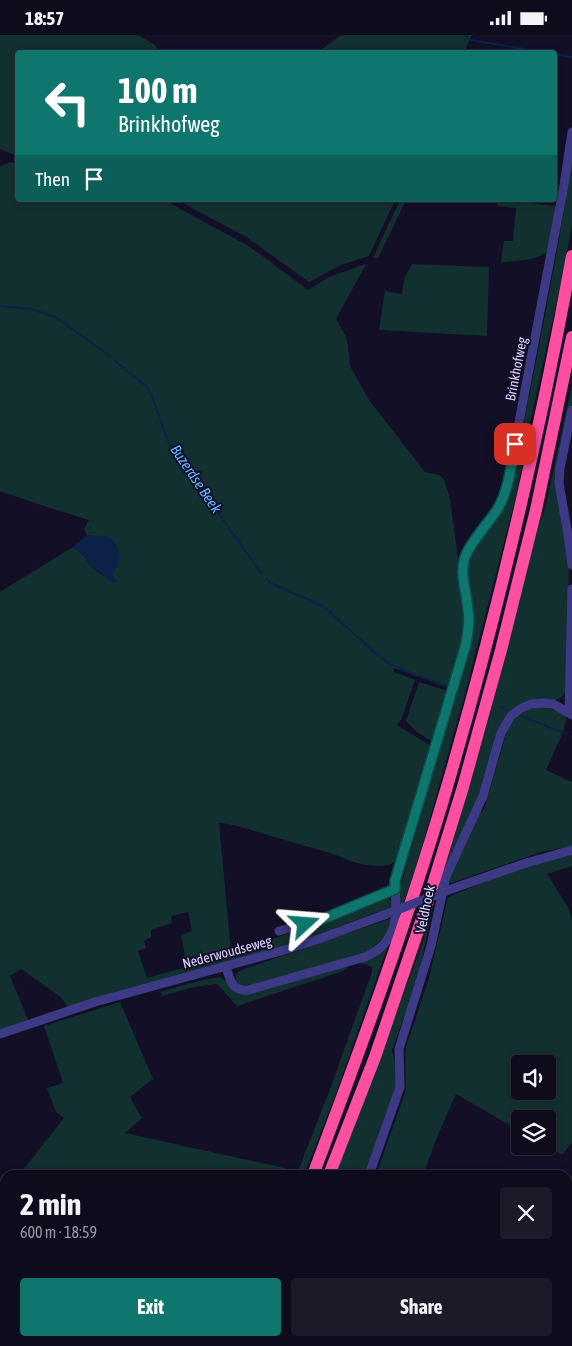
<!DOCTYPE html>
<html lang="en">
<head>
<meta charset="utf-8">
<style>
  :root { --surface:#0e0b1c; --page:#1c1929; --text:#f1f3f6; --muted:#9b9ba3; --line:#2e2b3b; --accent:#0f766e }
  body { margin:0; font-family:"Asap Condensed",sans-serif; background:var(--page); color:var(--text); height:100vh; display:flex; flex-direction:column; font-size:19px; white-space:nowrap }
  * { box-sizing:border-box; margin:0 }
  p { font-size:16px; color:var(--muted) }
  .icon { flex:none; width:28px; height:28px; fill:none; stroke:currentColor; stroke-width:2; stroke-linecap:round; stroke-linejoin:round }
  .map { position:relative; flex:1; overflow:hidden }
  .panel { position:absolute; left:0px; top:1135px; width:572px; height:176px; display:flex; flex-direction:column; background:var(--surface); border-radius:15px 15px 0 0; box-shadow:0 2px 8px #0003,0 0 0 1px var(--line) }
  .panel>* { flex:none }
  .top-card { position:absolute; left:15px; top:15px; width:542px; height:152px; border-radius:5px; box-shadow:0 2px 8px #0003,0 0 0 1px var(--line); background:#0f766e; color:#fff; overflow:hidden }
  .tools { position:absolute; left:511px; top:1020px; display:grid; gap:10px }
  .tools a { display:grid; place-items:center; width:45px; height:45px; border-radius:5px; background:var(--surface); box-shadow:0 2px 8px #0003,0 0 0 1px var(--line); font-size:25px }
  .pin { position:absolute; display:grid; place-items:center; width:42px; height:42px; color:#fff; margin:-21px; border-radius:10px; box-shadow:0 2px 8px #0006 }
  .me { position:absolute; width:55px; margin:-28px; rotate:71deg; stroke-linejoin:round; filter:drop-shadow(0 0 4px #0008) }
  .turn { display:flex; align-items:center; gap:18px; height:105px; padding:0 20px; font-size:22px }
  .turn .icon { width:65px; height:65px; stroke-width:2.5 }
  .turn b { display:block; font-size:35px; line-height:42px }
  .then { display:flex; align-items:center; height:48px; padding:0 20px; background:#0003; gap:10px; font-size:19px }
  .round { display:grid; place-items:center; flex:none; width:52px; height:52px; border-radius:5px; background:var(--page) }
  .summary { display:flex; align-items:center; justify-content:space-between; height:85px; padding:0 20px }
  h1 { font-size:30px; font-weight:700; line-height:38px }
  .cta { display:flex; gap:10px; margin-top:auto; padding:10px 20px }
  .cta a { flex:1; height:58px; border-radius:5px; background:var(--accent); color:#fff; font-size:20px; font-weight:700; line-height:58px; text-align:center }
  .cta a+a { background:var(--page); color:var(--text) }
  .status { display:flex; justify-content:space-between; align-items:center; height:35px; padding:0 25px; background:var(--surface); direction:ltr }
  .status svg { height:14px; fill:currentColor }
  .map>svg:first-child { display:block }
  .green { fill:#12302f; fill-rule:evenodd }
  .water { fill:#0c2248 }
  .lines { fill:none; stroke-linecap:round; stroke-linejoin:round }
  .stream { stroke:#0c2248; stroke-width:2 }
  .minor { stroke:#3d3a85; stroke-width:9 }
  .highway { stroke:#ff4fa3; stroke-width:12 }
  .minor-bridge { stroke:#3d3a85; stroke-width:9 }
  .route-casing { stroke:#0a4d48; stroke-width:12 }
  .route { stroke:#0f766e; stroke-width:9 }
  .labels { text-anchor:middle; stroke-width:4; stroke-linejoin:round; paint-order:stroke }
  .street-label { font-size:14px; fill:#d9d4ff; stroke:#130f26 }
  .water-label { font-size:15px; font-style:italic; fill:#62b6ff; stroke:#130f26 }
</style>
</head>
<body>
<div class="status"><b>18:57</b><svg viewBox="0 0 49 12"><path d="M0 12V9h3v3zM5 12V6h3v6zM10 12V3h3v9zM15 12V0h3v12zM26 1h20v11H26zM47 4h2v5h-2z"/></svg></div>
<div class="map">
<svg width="572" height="1311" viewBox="0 0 572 1311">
  <rect width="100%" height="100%" fill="#130f26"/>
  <!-- green -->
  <path class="green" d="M0 0H138L155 10 160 17 18 18 17 121 0 114Z
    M341 0H472L464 17H318Z
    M572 125V189L564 233 530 388 516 461 465 659 422 812 415 835 400 877 399 858 456 656 473 579 468 541 469 529 474 516 504 471 509 459C532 348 555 237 572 125Z
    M10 127 17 129 18 165H164L245 209 260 219 308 255 329 242 366 229 336 284 346 302 348 310 350 331 369 365 425 437 439 440 443 443 446 451 450 464 459 531V547L465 579V592L461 610 449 653 394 633V637L415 645 401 685 397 690 431 711 398 824C391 833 377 831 366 830 353 828 342 822 330 818 310 812 291 807 271 801 254 796 236 789 219 788L231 918 293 897 304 895 379 863 385 861C390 864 391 866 394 871L275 915 68 973 62 963 21 934 10 941 29 987 0 996V557L73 512 84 521 91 532 104 541 113 540V536L118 530 93 501 87 500 84 494 89 485 41 470 0 456V131ZM188 877 192 896 181 900 187 932 147 943 138 916 146 913 144 906 151 902V895L172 888 171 881Z
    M177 165H395L369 221 341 230 309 247 248 203Z
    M400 165H406L378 223H373Z
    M498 165 556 171 548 216C537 226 516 226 501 227L504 206H513L516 173 497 171Z
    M412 229 489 232 487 301 379 295 385 256 402 259 404 244Z
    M572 349V366L556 439 569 516 568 605 566 656C558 670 550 663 537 666 529 667 520 674 512 678L479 760 435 863 488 687 537 496 545 474Z
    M419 647 448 656 433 707 417 697 406 686Z
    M539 672H547L567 681 563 697 546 735 572 747V811L541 817 448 849 451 836 476 781 484 774 508 693C516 681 524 675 539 672Z
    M572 819V831L547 839 568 872 572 885V1107L562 1120 547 1111H548V1084H520V1096L456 1059 437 1102 423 1140H376L405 1058C407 1043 404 1028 406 1012L429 943 448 862 528 829ZM520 1029H548V1056H520Z
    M434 867 417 947 392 1015 396 1035 398 1049 367 1140H335L421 912Z
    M392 883 386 900 366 918 285 941 244 951 238 949 236 945V940L239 936Z
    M387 913 335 1061 304 1140H19L64 1083 56 1077 47 1053 63 1048 44 991 120 967 153 1044 130 1062 142 1083 125 1098 298 1136 330 1054 372 937V932L368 930 358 928Z
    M344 930 348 933 343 936 237 971 217 949 194 952 162 961 160 957C171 954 215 940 222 943 230 947 232 956 240 959Z
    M5 1157V1306H236L234 1311H0V1163Z
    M572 1199V1311H265L268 1306H568V1200Z"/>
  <!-- water -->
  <path class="water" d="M87 500C93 501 99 500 104 501 117 505 123 516 118 530 116 534 113 536 113 540L117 546 113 548 100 537 91 532 84 521 73 512Z"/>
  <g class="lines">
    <!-- stream -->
    <path class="stream" d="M465 0 468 3
      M471 5 547 18
      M555 19 572 22
      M0 271 32 274 57 283 111 322
      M115 326 146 351 151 359 169 408 175 418 262 539
      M266 543 270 548 323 571 372 615 384 625 396 632
      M399 633 415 640
      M419 641 449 652
      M501 672 507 675
      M519 680 566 699
      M572 701V702"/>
    <!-- minor -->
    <path class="minor" d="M572 375 560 433 559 448 568 500 572 530
      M572 680 569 678 572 554
      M454 853 526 828 572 815
      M279 896 318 885 395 854
      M226 932C230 944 232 957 248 955L365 922C401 906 396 879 395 846L466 609C468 597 470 586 468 574 467 557 460 544 464 525 468 509 489 489 498 474 503 465 505 455 508 445L564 150 572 97
      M0 999 95 967 281 916 316 905 384 880
      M369 1140 400 1052 399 1014 431 911 446 841 483 761 501 698 511 681 520 674 531 669 544 668 553 669 569 678"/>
    <!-- highway -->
    <path class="highway" d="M313 1140C362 1010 410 879 449 745 499 573 540 398 572 221
      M329 1140 375 1022 426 872 463 752 501 615 536 475 572 302
      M241 1311 243 1306
      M258 1311 260 1306"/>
    <!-- minor-bridge -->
    <path class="minor-bridge" d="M384 880 454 853"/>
  </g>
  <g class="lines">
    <defs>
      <path id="route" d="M305 889 318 886 395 854V846L466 609C468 597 470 586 468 575 467 557 459 540 465 522 472 505 487 490 497 475 509 456 511 430 515 409"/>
    </defs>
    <!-- route casing -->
    <use href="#route" class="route-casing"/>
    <!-- route -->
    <use href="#route" class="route"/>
  </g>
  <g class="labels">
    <!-- street labels -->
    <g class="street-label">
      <text transform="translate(516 334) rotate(-79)" y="5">Brinkhofweg</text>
      <text transform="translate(425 874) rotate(-78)" y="5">Veldhoek</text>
      <text transform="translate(227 917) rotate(-15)" y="5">Nederwoudseweg</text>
    </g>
    <!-- water labels -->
    <g class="water-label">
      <text transform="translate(196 444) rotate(56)" y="5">Buzerdse Beek</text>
    </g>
  </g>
</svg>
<div class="tools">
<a><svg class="icon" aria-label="sound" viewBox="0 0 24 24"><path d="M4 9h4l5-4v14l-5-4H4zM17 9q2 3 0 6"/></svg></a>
<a><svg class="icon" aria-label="layers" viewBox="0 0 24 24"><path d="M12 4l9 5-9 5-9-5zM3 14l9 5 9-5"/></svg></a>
</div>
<div class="pin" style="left:515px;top:409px;background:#d93025"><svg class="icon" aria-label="arrive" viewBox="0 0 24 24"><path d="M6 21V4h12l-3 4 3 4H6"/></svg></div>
<svg class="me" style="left:305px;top:889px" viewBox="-20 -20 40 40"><path d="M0-17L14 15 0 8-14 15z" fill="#0f766e" stroke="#fff" stroke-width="4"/></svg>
<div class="top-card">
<div class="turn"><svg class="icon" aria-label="left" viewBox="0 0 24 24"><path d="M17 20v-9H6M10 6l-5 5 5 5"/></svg><div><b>100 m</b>Brinkhofweg</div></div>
<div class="then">Then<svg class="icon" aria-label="arrive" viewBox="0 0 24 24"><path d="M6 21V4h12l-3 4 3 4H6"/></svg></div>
</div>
<section class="panel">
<div class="summary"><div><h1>2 min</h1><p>600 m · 18:59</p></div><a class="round"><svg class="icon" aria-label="close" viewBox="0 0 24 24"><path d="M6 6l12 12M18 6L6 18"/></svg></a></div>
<div class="cta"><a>Exit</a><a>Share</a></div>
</section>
</div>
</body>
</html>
